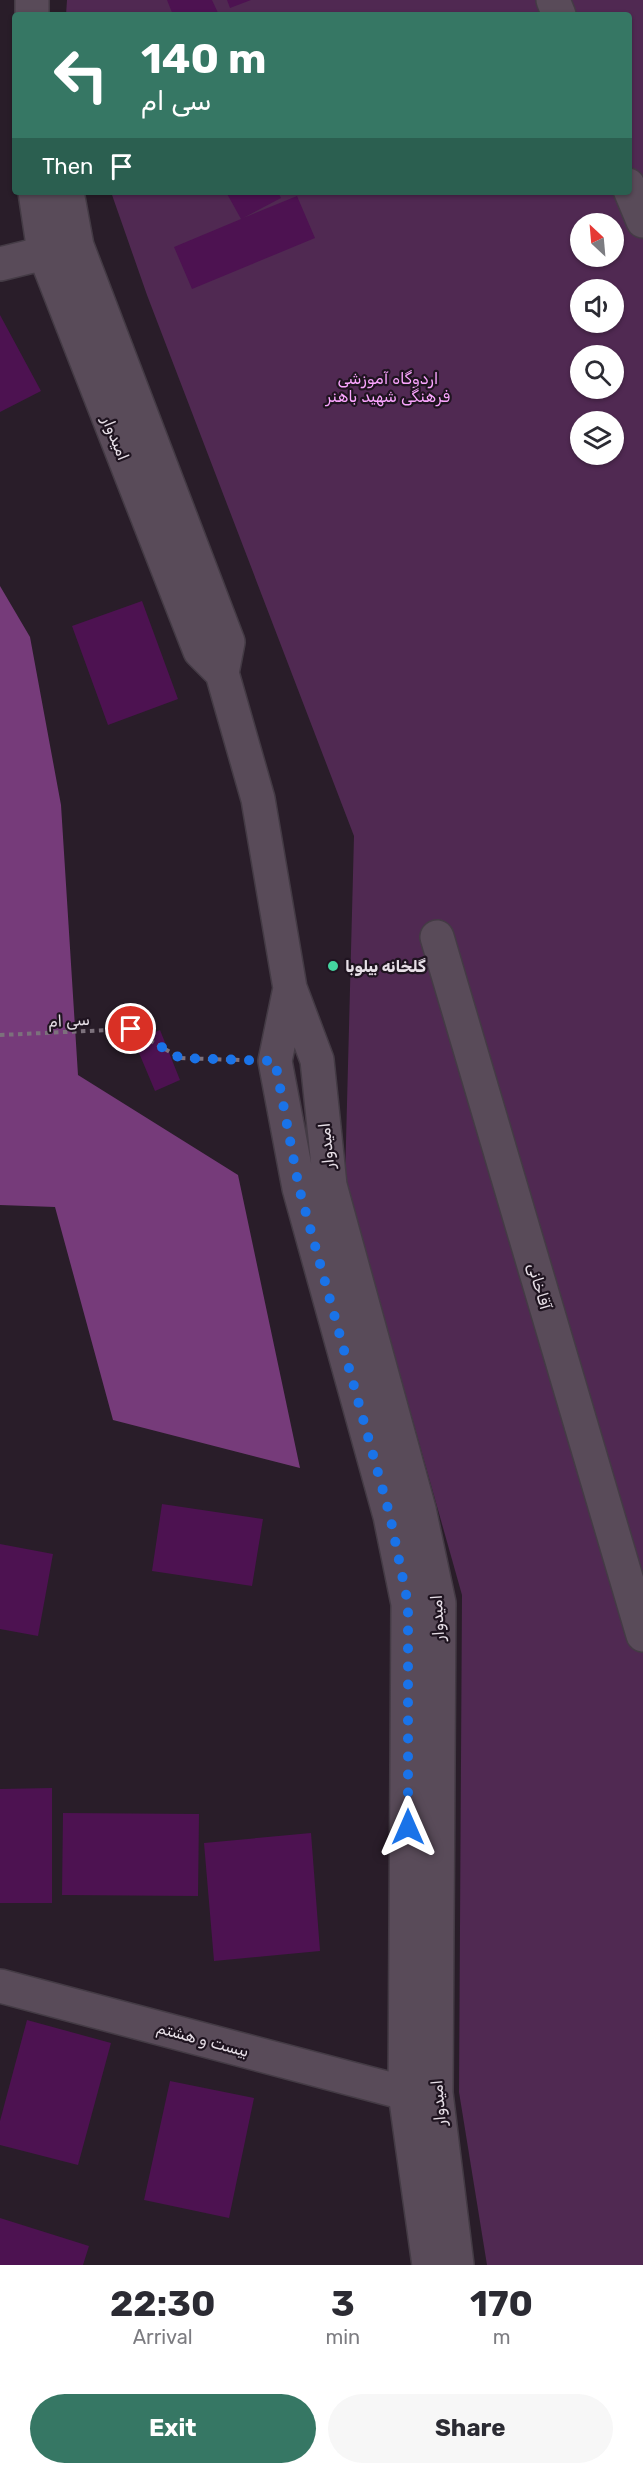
<!DOCTYPE html>
<html lang="en">
<head>
<meta charset="utf-8">
<style>
  :root { --surface:#fff; --page:#f7f7f7; --text:#2b2b33; --muted:#7c7c81; --accent:#367764 }
  body { margin:0; font-family:Rubik,"Noto Naskh Arabic",sans-serif; background:var(--page); color:var(--text); height:100vh; display:flex; flex-direction:column; font-size:22px; white-space:nowrap }
  * { box-sizing:border-box; margin:0 }
  p { font-size:20px; color:var(--muted) }
  .icon { flex:none; width:33px; height:33px; fill:none; stroke:currentColor; stroke-width:2; stroke-linecap:round; stroke-linejoin:round }
  .map { position:relative; height:2265px; overflow:hidden }
  .side { display:flex; flex-direction:column; background:var(--surface); flex:1 }
  .side>* { flex:none }
  .top-card { position:absolute; left:12px; top:12px; width:620px; height:183px; border-radius:6px; box-shadow:0 2px 4px #0004; background:#367764; color:#fff; overflow:hidden }
  .needle { width:39px; rotate:334deg }
  .fabs { position:absolute; left:570px; top:213px; display:grid; gap:12px }
  .fabs a { display:grid; place-items:center; width:54px; height:54px; border-radius:50%; background:var(--surface); box-shadow:0 2px 4px #0004; font-size:30px }
  .pin { position:absolute; display:grid; place-items:center; width:51px; height:51px; color:#fff; margin:-26px; border:3px solid #fff; border-radius:50%; box-shadow:0 2px 6px #0007 }
  .me { position:absolute; width:66px; margin:-33px; rotate:0deg; stroke-linejoin:round; filter:drop-shadow(0 0 4px #0008) }
  .turn { display:flex; align-items:center; gap:21px; height:126px; padding:0 30px; font-size:27px }
  .turn .icon { width:78px; height:78px; stroke-width:2.5 }
  .turn b { display:block; font-size:42px; line-height:51px }
  .then { display:flex; align-items:center; height:57px; padding:0 30px; background:#0003; gap:12px; font-size:22px }
  .eta { display:flex; justify-content:space-evenly; align-items:center; height:102px; text-align:center }
  .eta b { font-size:36px; font-weight:700; line-height:42px }
  .cta { display:flex; gap:12px; margin-top:auto; padding:12px 30px }
  .cta a { flex:1; height:69px; border-radius:36px; background:var(--accent); color:#fff; font-size:24px; font-weight:700; line-height:69px; text-align:center }
  .cta a+a { background:var(--page); color:var(--text) }
  .map>svg:first-child { display:block }
  .green { fill:#502952; fill-rule:evenodd }
  .forest { fill:#763b7a }
  .building { fill:#4d1251 }
  .lines { fill:none; stroke-linecap:round; stroke-linejoin:round }
  .street-casing { stroke:#443b45; stroke-width:36 }
  .path { stroke:#7c717c; stroke-width:4; stroke-dasharray:4.5 4.5; stroke-linecap:butt }
  .street { stroke:#594b59; stroke-width:33 }
  .route { stroke:#1a73e8; stroke-width:10; stroke-dasharray:0 18 }
  .poi-dot { fill:#44d49f; stroke:#1f1420; stroke-width:2 }
  .labels { text-anchor:middle; stroke-width:4.5; stroke-linejoin:round; paint-order:stroke }
  .park-label { font-size:16px; fill:#faa5fe; stroke:#1f1420 }
  .street-label { font-size:16px; fill:#e7dfe7; stroke:#1f1420 }
  .poi-label { font-size:16px; font-weight:bold; fill:#e7dfe7; stroke:#1f1420; text-anchor:start }
</style>
</head>
<body>
<div class="map">
<svg width="643" height="2265" viewBox="0 0 643 2265">
  <rect width="100%" height="100%" fill="#291d29"/>
  <!-- green -->
  <path class="green" d="M67 0H643V2265H487L459 2092 462 1595 345 1180 354 836 147 295 111 192H628V15H66ZM580 224H614V256H580ZM580 290H614V322H580ZM580 356H614V388H580ZM580 422H614V454H580Z"/>
  <!-- forest -->
  <path class="forest" d="M0 586 30 637 61 805 78 1075 238 1175 300 1468 113 1420 55 1207 0 1205Z"/>
  <!-- building -->
  <path class="building" d="M167 0H212L219 15H173Z
    M227 0H251L230 8Z
    M226 192H278L281 198 243 218 297 196 315 238 192 289 174 247 241 219Z
    M0 315 41 391 0 412Z
    M142 601 178 699 108 725 72 626Z
    M160 1030 180 1080 155 1091 134 1041Z
    M162 1504 263 1519 252 1586 152 1571Z
    M0 1544 53 1554 38 1636 0 1629Z
    M52 1788V1903H0V1789Z
    M63 1813 199 1814 198 1896 62 1895Z
    M311 1833 320 1951 214 1961 204 1843Z
    M27 2020 111 2043 78 2165 0 2145V2121Z
    M170 2081 254 2098 229 2218 144 2200Z
    M0 2218 89 2246 83 2265H0Z"/>
  <g class="lines">
    <defs>
      <path id="street" d="M553 0 559 15
        M32 15V0
        M628 185 643 221
        M35 192 44 252 200 651 222 673
        M67 192 77 246 228 642 222 673 258 799 290 988 317 1060 330 1185 419 1509 439 1603 436 2093 457 2265
        M0 264 65 248
        M437 937 643 1635
        M290 988 275 1061 299 1188 390 1516 408 1604 405 2093 429 2265
        M0 1986 405 2093H425"/>
    </defs>
    <!-- street casing -->
    <use href="#street" class="street-casing"/>
    <!-- path -->
    <path class="path" d="M0 1035 131 1029 180 1058 240 1060"/>
    <!-- street -->
    <use href="#street" class="street"/>
  </g>
  <g class="lines">
    <!-- route -->
    <path class="route" d="M131 1029 180 1058 275 1061 299 1188 390 1516 408 1604V1827"/>
  </g>
  <!-- markers -->
  <circle class="poi-dot" cx="333" cy="966" r="6"/>
  <g class="labels">
    <!-- park labels -->
    <g class="park-label">
      <text x="388" y="384">اردوگاه آموزشی<tspan x="388" dy="18">فرهنگی شهید باهنر</tspan></text>
    </g>
    <!-- street labels -->
    <g class="street-label">
      <text transform="translate(116 438) rotate(68)" y="6">امیدوار</text>
      <text transform="translate(69 1020) rotate(-3)" y="6">سی ام</text>
      <text transform="translate(326 1146) rotate(-96)" y="6">امیدوار</text>
      <text transform="translate(540 1286) rotate(74)" y="6">آقاخانی</text>
      <text transform="translate(437 1618) rotate(-93)" y="6">امیدوار</text>
      <text transform="translate(203 2039) rotate(15)" y="6">بیست و هشتم</text>
      <text transform="translate(438 2103) rotate(-95)" y="6">امیدوار</text>
    </g>
    <!-- poi labels -->
    <g class="poi-label">
      <text x="345" y="972">گلخانه بیلوبا</text>
    </g>
  </g>
</svg>
<div class="fabs">
<a><svg class="needle" viewBox="-14 -14 28 28"><path d="M0-13l5 13h-10z" fill="#e53935"/><path d="M0 13l5-13h-10z" fill="#7c7c81"/></svg></a>
<a><svg class="icon" aria-label="sound" viewBox="0 0 24 24"><path d="M4 9h4l5-4v14l-5-4H4zM17 9q2 3 0 6"/></svg></a>
<a><svg class="icon" aria-label="search" viewBox="0 0 24 24"><circle cx="10" cy="10" r="6"/><path d="M15 15l6 6"/></svg></a>
<a><svg class="icon" aria-label="layers" viewBox="0 0 24 24"><path d="M12 4l9 5-9 5-9-5zM3 14l9 5 9-5"/></svg></a>
</div>
<div class="pin" style="left:131px;top:1029px;background:#d93025"><svg class="icon" aria-label="arrive" viewBox="0 0 24 24"><path d="M6 21V4h12l-3 4 3 4H6"/></svg></div>
<svg class="me" style="left:408px;top:1827px" viewBox="-20 -20 40 40"><path d="M0-17L14 15 0 8-14 15z" fill="#1a73e8" stroke="#fff" stroke-width="4"/></svg>
<div class="top-card">
<div class="turn"><svg class="icon" aria-label="left" viewBox="0 0 24 24"><path d="M17 20v-9H6M10 6l-5 5 5 5"/></svg><div><b>140 m</b>سی ام</div></div>
<div class="then">Then<svg class="icon" aria-label="arrive" viewBox="0 0 24 24"><path d="M6 21V4h12l-3 4 3 4H6"/></svg></div>
</div>
</div>
<section class="side">
<div class="eta">
<div><b>22:30</b><p>Arrival</p></div>
<div><b>3</b><p>min</p></div>
<div><b>170</b><p>m</p></div>
</div>
<div class="cta"><a>Exit</a><a>Share</a></div>
</section>
</body>
</html>
